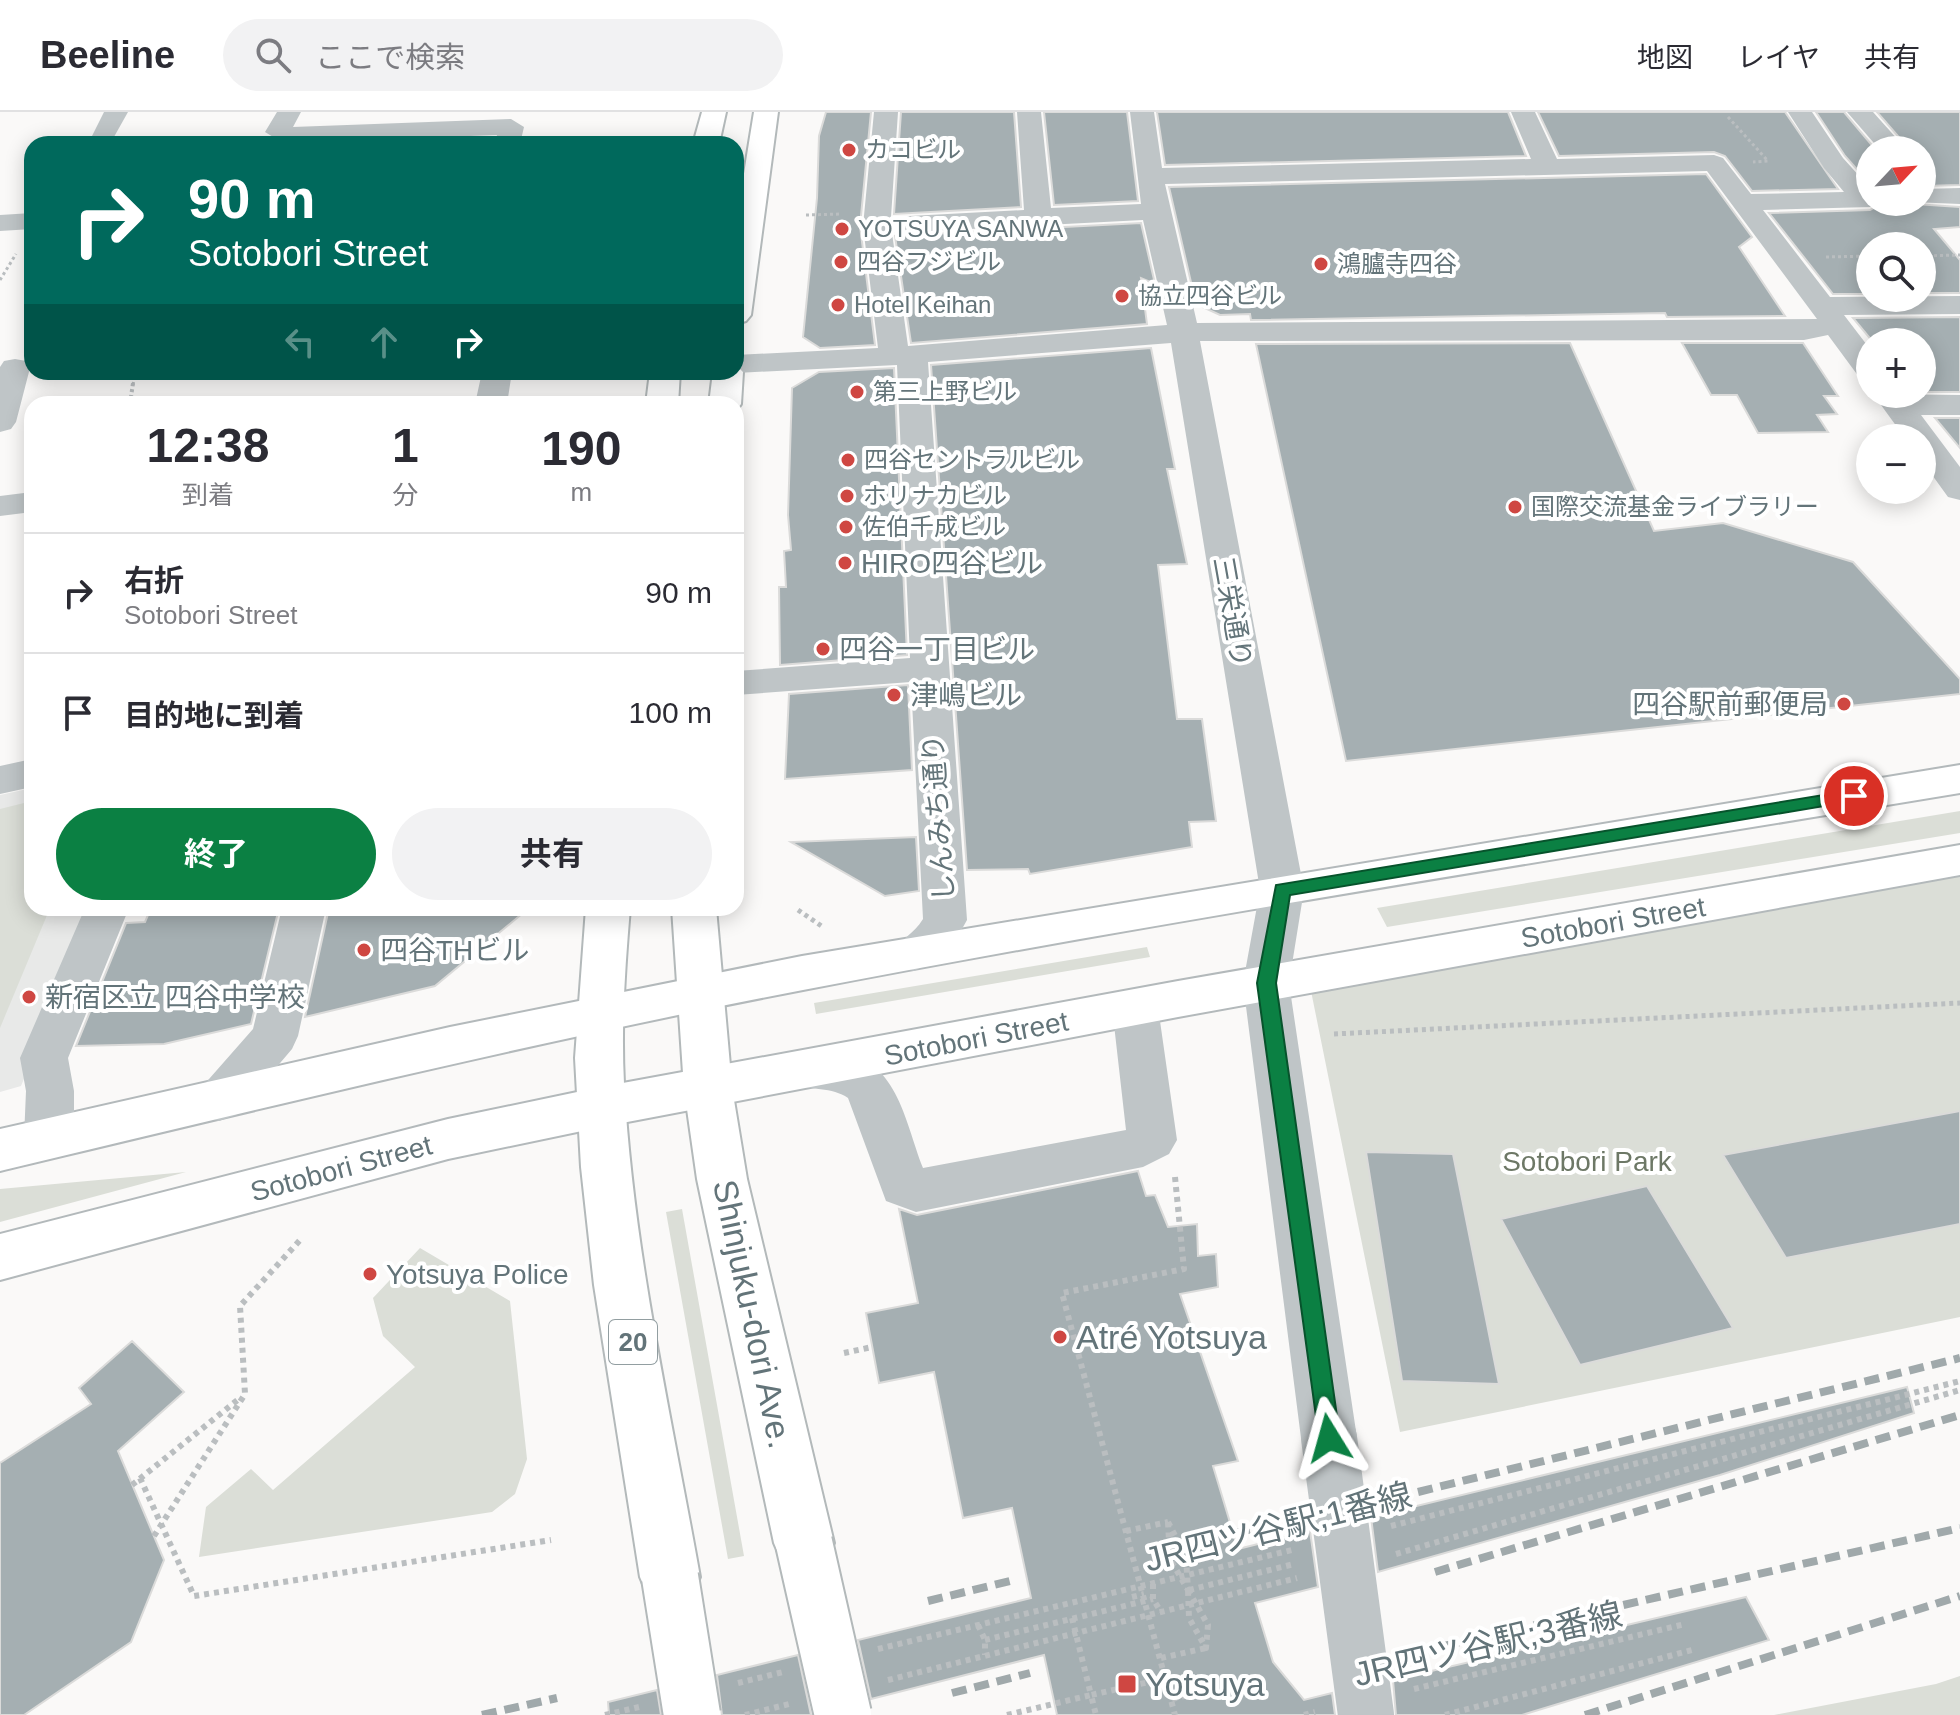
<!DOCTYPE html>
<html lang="ja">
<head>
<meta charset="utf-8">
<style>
  :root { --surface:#fff; --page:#f2f2f3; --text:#2b2b33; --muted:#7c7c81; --line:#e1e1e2; --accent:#0b8043 }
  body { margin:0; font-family:Helvetica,"Noto Sans JP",sans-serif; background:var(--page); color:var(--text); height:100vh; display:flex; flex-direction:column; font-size:30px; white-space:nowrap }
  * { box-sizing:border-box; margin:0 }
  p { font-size:26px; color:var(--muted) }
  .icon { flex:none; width:44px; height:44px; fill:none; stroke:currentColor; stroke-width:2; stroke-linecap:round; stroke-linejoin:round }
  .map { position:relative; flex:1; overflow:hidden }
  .details { position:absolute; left:24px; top:284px; width:720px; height:520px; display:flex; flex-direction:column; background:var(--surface); border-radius:24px; box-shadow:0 4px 20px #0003 }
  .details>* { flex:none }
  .hud { position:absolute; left:24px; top:24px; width:720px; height:244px; border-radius:24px; box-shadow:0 4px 20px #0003; background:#00695c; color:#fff; overflow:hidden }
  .needle { width:52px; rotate:64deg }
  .buttons { position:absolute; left:1856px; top:24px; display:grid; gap:16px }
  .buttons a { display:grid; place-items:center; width:80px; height:80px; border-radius:50%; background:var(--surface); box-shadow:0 4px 20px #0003; font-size:40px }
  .pin { position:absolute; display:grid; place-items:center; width:68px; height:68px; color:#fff; margin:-34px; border:4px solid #fff; border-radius:50%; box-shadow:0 2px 8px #0007 }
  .me { position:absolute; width:88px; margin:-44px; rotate:352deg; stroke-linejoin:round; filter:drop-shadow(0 0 6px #0008) }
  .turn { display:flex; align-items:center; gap:28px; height:168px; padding:0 32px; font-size:36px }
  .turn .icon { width:104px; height:104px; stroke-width:2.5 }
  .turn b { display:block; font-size:56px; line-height:68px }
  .lanes { display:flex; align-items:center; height:76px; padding:0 32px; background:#0003; justify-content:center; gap:40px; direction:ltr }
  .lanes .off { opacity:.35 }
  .eta { display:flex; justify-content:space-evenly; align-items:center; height:136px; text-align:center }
  .eta b { font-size:48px; font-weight:700; line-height:56px }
  .action { display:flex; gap:16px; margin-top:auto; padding:16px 32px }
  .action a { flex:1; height:92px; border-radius:48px; background:var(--accent); color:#fff; font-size:32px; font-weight:700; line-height:92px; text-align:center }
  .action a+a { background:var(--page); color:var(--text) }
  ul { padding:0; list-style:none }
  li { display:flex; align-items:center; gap:24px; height:120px; padding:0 32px; border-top:2px solid var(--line) }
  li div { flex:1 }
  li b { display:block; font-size:30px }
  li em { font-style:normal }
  header { display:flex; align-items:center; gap:48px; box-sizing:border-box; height:112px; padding:0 40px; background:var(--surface); border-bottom:2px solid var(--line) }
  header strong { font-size:38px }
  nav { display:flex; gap:44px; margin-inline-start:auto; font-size:28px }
  .search { width:560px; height:72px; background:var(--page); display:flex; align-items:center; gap:20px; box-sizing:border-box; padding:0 28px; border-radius:44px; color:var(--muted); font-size:30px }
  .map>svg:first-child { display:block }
  .built { fill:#e8e9e8 }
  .green { fill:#dbded7 }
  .building { fill:#a5afb2; stroke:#dbdbda; stroke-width:2 }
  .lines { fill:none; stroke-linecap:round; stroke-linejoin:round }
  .major-casing { stroke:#b3b9bb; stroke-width:4 }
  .highway-casing { stroke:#b3b9ba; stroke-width:4 }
  .path-far3 { stroke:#babec0; stroke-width:3; stroke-dasharray:3 3; stroke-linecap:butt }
  .path-far2 { stroke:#babec0; stroke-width:4; stroke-dasharray:3 3; stroke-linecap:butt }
  .path-far1 { stroke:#babec0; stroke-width:5; stroke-dasharray:4 4; stroke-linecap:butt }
  .path { stroke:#babec0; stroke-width:6; stroke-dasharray:5 5; stroke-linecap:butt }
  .minor { fill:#bfc5c7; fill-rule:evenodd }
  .major { fill:#fff; fill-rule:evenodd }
  .highway { fill:#fff; fill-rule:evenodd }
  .rail { stroke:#a0a9ab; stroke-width:8; stroke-dasharray:15 8; stroke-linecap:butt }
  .highway-bridge-casing { stroke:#b3b9ba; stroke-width:60; stroke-linecap:butt }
  .path-bridge { stroke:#babec0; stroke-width:6; stroke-dasharray:5 5; stroke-linecap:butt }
  .minor-bridge { stroke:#bfc5c7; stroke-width:56 }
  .highway-bridge { stroke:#fff; stroke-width:56 }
  .route { fill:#0b8043; stroke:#07532c; stroke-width:2 }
  .poi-dot { fill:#cf4742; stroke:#fff; stroke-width:3 }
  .labels { text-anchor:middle; stroke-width:8; stroke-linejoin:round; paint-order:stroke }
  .far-poi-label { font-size:24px; fill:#637479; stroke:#fff; text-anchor:start }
  .shield { fill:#fff; stroke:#929ea1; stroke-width:2 }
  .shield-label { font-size:26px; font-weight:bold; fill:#637479 }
  .poi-label { font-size:28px; fill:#637479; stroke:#fff; text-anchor:start }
  .street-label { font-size:28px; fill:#637479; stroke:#fff }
  .park-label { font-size:28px; fill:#6d7866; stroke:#fff }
  .near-street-label { font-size:34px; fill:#637479; stroke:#fff }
  .near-poi-label { font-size:34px; fill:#637479; stroke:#fff; text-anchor:start }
</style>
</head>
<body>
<header>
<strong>Beeline</strong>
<div class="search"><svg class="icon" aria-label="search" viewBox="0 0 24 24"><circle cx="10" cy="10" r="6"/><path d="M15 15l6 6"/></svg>ここで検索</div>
<nav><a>地図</a><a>レイヤ</a><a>共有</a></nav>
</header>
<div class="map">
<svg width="1960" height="1603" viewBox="0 0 1960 1603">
  <rect width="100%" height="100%" fill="#faf9f8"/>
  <!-- built -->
  <path class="built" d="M32 676V796H95L21 974 0 980V683Z"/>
  <!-- green -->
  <path class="green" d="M32 689V796H50L0 916V697Z
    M1960 699V721L1387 815 1377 796Z
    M1960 750V1205L1400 1320 1309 869Z
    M1147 835 1150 845 816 902 814 891Z
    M186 1060 0 1110V1077Z
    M682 1097 744 1444 728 1447 666 1100Z
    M420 1136 510 1189 527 1347 515 1382 492 1400 199 1445 206 1395 251 1357 273 1378 415 1255 383 1224 373 1186Z
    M1960 1564V1603H1774L1936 1572Z"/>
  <!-- building -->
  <path class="building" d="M826 0H871L860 114 875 233 820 236 803 225 817 86 819 24Z
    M901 0H1014L1021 95 894 102Z
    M1044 0H1127L1138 89 1054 93Z
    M1157 0H1508L1526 44 1165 53Z
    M1538 0H1785L1838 77 1752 79 1725 44 1714 40 1559 44Z
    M1816 0H1844L1876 38H1870V72L1845 44Z
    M1877 0H1960V73L1922 74V38H1910Z
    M1706 62 1752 125 1739 135 1785 204 1667 205 1665 201 1251 208 1250 202 1220 203 1196 192 1169 75Z
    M1884 90 1960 95V115L1934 117 1960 148V181H1922V134H1870V182H1833L1769 101 1870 98Z
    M1141 111 1155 172 1141 166 1147 212 911 231 895 124Z
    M1960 205V280H1922V230H1873L1853 206Z
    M1570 231 1654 419 1723 411 1853 450 1960 567V582L1346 649 1256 232Z
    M1682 231H1803L1838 284H1824L1837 302 1817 303 1828 320 1758 321 1737 283H1711Z
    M1151 236 1175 357H1167L1187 452 1158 453 1177 607H1202L1216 709 1189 710 1192 735 1030 762 1028 757 967 758 931 253Z
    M894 256 907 543 780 553 779 475H786L784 439 791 438 788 403 792 276 819 260Z
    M1935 306H1960V336Z
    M908 573 912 658 785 667 789 582Z
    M916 725 919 779 885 784 791 730Z
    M151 796H279L251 912 164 932 76 934 126 811 145 810Z
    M329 796H529L435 874 305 905Z
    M1960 999V1112L1786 1146 1723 1043Z
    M1366 1040 1453 1042 1499 1272 1402 1269Z
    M1138 1059 1146 1084 1155 1083 1168 1115 1197 1112 1198 1144 1216 1142 1218 1175 1180 1182 1238 1349 1213 1354 1238 1437 1310 1419 1318 1475 1255 1491 1273 1550 1304 1588 1332 1581 1335 1603H1057L1044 1543 871 1587 858 1528 1031 1486 1012 1396 963 1406 934 1260 879 1271 866 1201 918 1191 899 1097 917 1103Z
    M1647 1074 1733 1216 1580 1253 1501 1107Z
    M132 1229 184 1280 118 1339 164 1448 131 1530 24 1603H0V1351L91 1292 79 1276Z
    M1907 1275 1914 1301 1720 1363 1378 1460 1371 1405Z
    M1746 1485 1769 1528 1522 1603H1396L1393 1568Z
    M798 1543 811 1603H722L717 1563Z
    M657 1578 661 1603H609L608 1590Z"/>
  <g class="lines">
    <defs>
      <path id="major" d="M1960 653V681C1574 745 1187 804 803 878 533 930 267 995 0 1059V1017L450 915 802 844Z
        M1960 733V763L1178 905 601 1015 448 1047 0 1168V1122L448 1007 601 975 1178 869Z"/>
      <path id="highway" d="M702 0H726L719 32H693Z
        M754 0H778L751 203 746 209 736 212V111Z
        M736 253 743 260 741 292 736 299V292H709L713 260H736Z
        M650 260H680L678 292H646Z
        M586 796H630C625 855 621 913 624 972 633 1138 671 1302 700 1465L691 1486 670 1495 649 1486 640 1465 594 1173 581 1055 575 946Z
        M672 796H716L732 976 747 1067 834 1431 825 1452 804 1460 783 1452 774 1431 697 1067 684 976Z"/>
    </defs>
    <!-- major casing -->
    <use href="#major" class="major-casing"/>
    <!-- highway casing -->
    <use href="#highway" class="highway-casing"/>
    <!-- path-far3 -->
    <path class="path-far3" d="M1728 5 1768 49 1753 50
      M806 103 841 102
      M1922 144 1960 143
      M1826 145 1870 144
      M0 168 16 142
      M133 273 135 260"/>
    <!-- path-far2 -->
    <path class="path-far2" d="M130 292 133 271"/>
    <!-- path-far1 -->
    <path class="path-far1" d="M798 798 823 815
      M1334 922 1960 891"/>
    <!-- path -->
    <path class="path" d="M1175 1065 1184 1157 1062 1181 1175 1603
      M844 1241 872 1235
      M140 1366 194 1484 551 1428
      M132 1373 240 1286
      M1391 1414 1960 1269
      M1126 1419 1168 1410
      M154 1424 245 1282 240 1194 301 1127
      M1396 1442 1960 1278
      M1153 1472V1487L1161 1500
      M1189 1478 1294 1452
      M1132 1485 1144 1482
      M978 1513 985 1528V1543
      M878 1537 1292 1438
      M1161 1546 1206 1536
      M888 1568 1297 1466
      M738 1571 783 1560
      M1414 1577 1685 1512
      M1172 1587 1209 1578
      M605 1603 639 1595
      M745 1603 789 1592
      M1007 1603 1091 1583 1096 1603
      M1304 1603 1315 1600
      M1445 1603 1696 1537"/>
    <!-- minor -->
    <path class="minor" d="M104 0H128L110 32H88Z
      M277 0H301L293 15 511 7 524 15 520 32H494L497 23 283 31 265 20Z
      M874 0H898L891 105 1024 98 1017 0H1041L1051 96 1141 92 1130 0H1154L1162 56 1531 47 1511 0H1535L1557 47 1714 43 1723 46 1751 82 1844 80 1824 56 1788 0H1812L1843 46 1870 76V90H1881L1870 95 1763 98 1830 185 1960 184V202L1844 203 1870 237V267L1859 265 1828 223 1804 228 1200 229 1304 778 1289 871 1357 1326 1349 1345 1329 1353 1309 1345 1301 1326 1243 871 1260 778 1171 231 928 250 967 808 948 842 914 859 898 854 892 842C900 827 914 822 923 807L911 570 736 583V559L910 546 897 253 736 261 731 260H736V243L878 236 863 114ZM1707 59 1817 207 1197 211 1165 72ZM1143 108 1167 213 908 234 892 121Z
      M1847 0H1873L1907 38H1880Z
      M1960 76V92L1912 90H1922V77Z
      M32 101V117L0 119V103Z
      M15 247 26 249 30 256 16 310 11 317 0 320V255L4 249Z
      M482 260H512L507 292H475Z
      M1873 282 1960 283V303H1921L1960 355V388L1948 385 1922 349V326H1905Z
      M32 380V400L0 404V384Z
      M32 647V675L0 682V654Z
      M85 796H129L68 946 74 979V1026L66 1040 49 1046 32 1040 24 1026 26 979 20 946Z
      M282 796H326L298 924 292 937 236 1003 219 1009 202 1003 195 989 202 975 253 917Z
      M1135 877 1151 882 1158 895 1177 1028 1169 1042 1143 1055 916 1100 886 1089 848 986C833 975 809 978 791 972L784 959 791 946C807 941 818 940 835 941 897 944 904 1007 923 1056L1126 1018 1112 895 1119 882Z"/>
    <!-- major -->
    <use href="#major" class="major"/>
    <!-- highway -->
    <use href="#highway" class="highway"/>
    <!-- rail -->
    <path class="rail" d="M1418 1380 1960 1246
      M1235 1421 1265 1414
      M1435 1460 1960 1303
      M928 1489 1010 1469
      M1444 1534 1960 1416
      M952 1581 1030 1561
      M482 1603 557 1586
      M1585 1603 1960 1484"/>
    <defs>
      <path id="highway-bridge" d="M804 1431 843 1603
        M670 1465 692 1603"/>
    </defs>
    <!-- highway-bridge casing -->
    <use href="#highway-bridge" class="highway-bridge-casing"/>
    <!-- path-bridge -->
    <path class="path-bridge" d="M1168 1410 1186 1445 1188 1478 1170 1447Z
      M1188 1478 1208 1513 1206 1536 1189 1506Z
      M1072 1506 1091 1583 1167 1566
      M985 1528 1153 1487"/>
    <!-- minor-bridge -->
    <path class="minor-bridge" d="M1329 1326 1366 1603"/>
    <!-- highway-bridge -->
    <use href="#highway-bridge" class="highway-bridge"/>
  </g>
  <!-- route -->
  <path class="route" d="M1854 678 1860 680V688L1290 783 1276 871 1340 1326 1337 1334 1329 1337 1320 1334 1257 871 1276 773Z"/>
  <!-- markers -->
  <g class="poi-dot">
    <circle cx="849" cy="38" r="8"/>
    <circle cx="842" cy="117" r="8"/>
    <circle cx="841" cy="150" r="8"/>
    <circle cx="1321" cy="152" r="8"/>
    <circle cx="1122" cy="184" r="8"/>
    <circle cx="838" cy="193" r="8"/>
    <circle cx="857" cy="280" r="8"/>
    <circle cx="848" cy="348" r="8"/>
    <circle cx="847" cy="384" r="8"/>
    <circle cx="1515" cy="395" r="8"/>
    <circle cx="846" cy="415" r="8"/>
    <circle cx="845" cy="451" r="8"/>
    <circle cx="823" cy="537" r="8"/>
    <circle cx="894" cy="583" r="8"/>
    <circle cx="1844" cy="592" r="8"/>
    <circle cx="364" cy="838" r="8"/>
    <circle cx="29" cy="885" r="8"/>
    <circle cx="370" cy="1162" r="8"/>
    <circle cx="1060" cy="1225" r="8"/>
    <rect x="1117" y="1562" width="20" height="20" rx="4"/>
  </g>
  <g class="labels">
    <!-- far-poi labels -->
    <g class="far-poi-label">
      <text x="865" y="46">カコビル</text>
      <text x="858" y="125">YOTSUYA SANWA</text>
      <text x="857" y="158">四谷フジビル</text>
      <text x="1337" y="160">鴻臚寺四谷</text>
      <text x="1138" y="192">協立四谷ビル</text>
      <text x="854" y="201">Hotel Keihan</text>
      <text x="873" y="288">第三上野ビル</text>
      <text x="864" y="356">四谷セントラルビル</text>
      <text x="863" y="392">ホリナカビル</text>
      <text x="1531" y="403">国際交流基金ライブラリー</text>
      <text x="862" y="423">佐伯千成ビル</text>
    </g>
    <!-- shield labels -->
    <rect class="shield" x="609" y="1208" width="48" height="44" rx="6"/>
    <g class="shield-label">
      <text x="633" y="1239">20</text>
    </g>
    <!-- poi labels -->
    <g class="poi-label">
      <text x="861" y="461">HIRO四谷ビル</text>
      <text x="839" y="547">四谷一丁目ビル</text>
      <text x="910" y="593">津嶋ビル</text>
      <text x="1828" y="602" text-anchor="end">四谷駅前郵便局</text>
      <text x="380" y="848">四谷THビル</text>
      <text x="45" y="895">新宿区立 四谷中学校</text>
      <text x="386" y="1172">Yotsuya Police</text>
    </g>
    <!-- street labels -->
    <g class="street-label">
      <text transform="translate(1233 500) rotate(80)" y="10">三栄通り</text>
      <text transform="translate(938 706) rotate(-94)" y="10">しんみち通り</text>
      <text transform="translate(1613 810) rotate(-10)" y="10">Sotobori Street</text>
      <text transform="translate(976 926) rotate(-11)" y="10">Sotobori Street</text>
      <text transform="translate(341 1056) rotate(-15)" y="10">Sotobori Street</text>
    </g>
    <!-- park labels -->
    <g class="park-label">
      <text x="1587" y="1059">Sotobori Park</text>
    </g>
    <!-- near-street labels -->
    <g class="near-street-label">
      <text transform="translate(753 1202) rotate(78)" y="12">Shinjuku-dori Ave.</text>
      <text transform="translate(1278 1415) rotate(-14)" y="12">JR四ツ谷駅;1番線</text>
      <text transform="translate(1488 1532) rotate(-13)" y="12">JR四ツ谷駅;3番線</text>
    </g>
    <!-- near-poi labels -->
    <g class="near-poi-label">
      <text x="1076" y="1237">Atré Yotsuya</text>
      <text x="1145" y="1584">Yotsuya</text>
    </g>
  </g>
</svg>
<div class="buttons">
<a><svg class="needle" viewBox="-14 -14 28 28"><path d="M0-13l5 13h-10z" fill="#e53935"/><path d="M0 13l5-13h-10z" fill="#7c7c81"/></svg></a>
<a><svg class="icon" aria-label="search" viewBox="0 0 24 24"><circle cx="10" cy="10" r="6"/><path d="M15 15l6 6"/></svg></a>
<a>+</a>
<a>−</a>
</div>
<div class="pin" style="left:1854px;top:684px;background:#d93025"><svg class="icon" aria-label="arrive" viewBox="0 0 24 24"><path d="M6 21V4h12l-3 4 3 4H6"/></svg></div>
<svg class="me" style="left:1329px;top:1326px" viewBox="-20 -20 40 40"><path d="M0-17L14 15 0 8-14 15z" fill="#0b8043" stroke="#fff" stroke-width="4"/></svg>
<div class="hud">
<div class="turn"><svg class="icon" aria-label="right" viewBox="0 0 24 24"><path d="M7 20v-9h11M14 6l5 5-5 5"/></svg><div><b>90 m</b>Sotobori Street</div></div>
<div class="lanes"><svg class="icon off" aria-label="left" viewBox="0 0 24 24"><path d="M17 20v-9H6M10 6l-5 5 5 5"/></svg><svg class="icon off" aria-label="ahead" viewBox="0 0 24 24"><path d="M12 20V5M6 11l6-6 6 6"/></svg><svg class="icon" aria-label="right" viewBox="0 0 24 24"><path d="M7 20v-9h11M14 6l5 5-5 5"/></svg></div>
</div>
<section class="details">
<div class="eta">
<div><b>12:38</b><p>到着</p></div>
<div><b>1</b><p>分</p></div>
<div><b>190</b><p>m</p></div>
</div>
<ul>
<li><svg class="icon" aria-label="right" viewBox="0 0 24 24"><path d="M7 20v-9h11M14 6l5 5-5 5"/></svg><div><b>右折</b><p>Sotobori Street</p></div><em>90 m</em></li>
<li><svg class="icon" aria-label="arrive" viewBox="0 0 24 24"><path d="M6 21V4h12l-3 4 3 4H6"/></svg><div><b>目的地に到着</b></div><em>100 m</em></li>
</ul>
<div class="action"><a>終了</a><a>共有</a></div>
</section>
</div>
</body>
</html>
